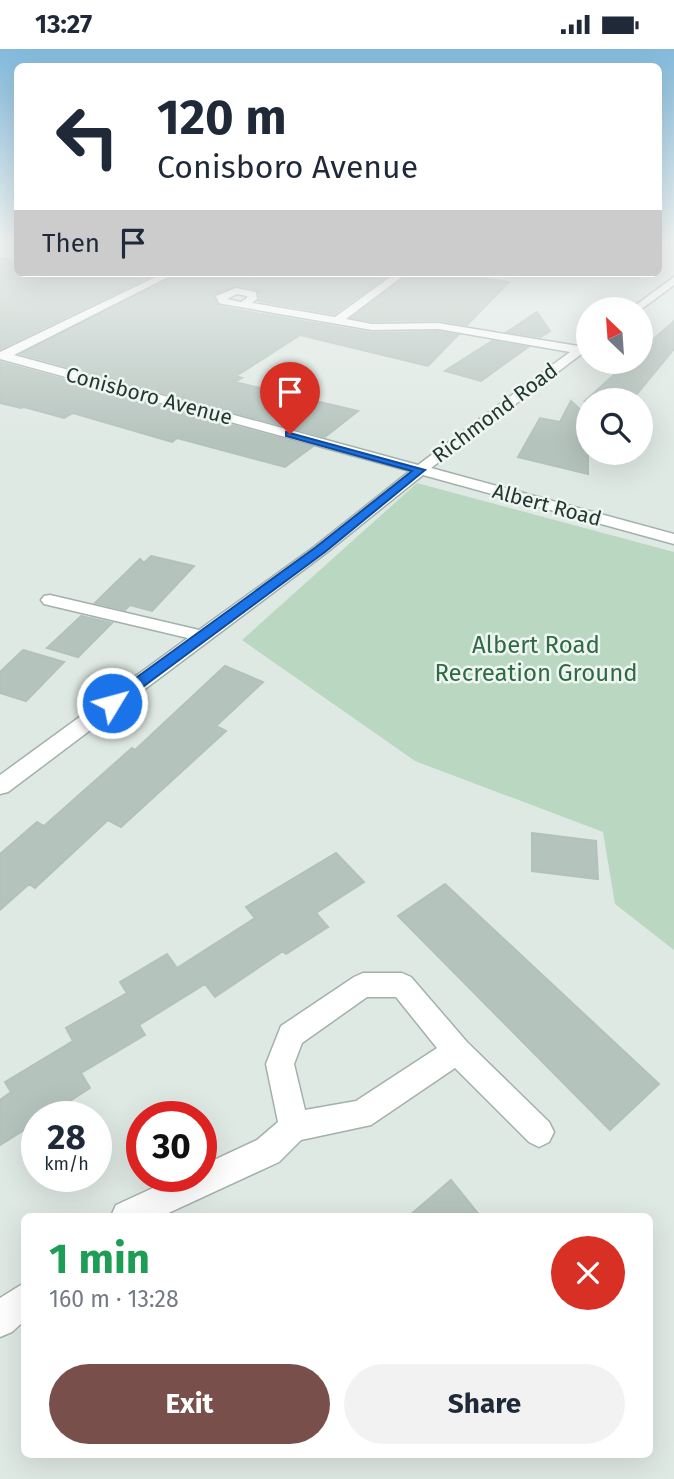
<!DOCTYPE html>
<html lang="en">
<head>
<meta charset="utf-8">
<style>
  :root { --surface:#fff; --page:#f2f2f3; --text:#1f2937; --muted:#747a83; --accent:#784f4a }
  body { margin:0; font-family:"Fira Sans",sans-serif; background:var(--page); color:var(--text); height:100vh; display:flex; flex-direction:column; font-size:26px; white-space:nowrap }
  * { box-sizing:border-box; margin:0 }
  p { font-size:23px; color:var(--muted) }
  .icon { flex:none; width:38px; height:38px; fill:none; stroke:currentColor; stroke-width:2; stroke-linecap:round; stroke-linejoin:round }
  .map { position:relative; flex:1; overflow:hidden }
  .drawer { position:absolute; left:21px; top:1164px; width:632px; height:245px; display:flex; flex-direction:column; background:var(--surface); border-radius:10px; box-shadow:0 7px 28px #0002 }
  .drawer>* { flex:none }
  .guide { position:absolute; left:14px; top:14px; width:648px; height:214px; border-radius:10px; box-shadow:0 7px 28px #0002; background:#fff; color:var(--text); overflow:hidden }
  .needle { width:46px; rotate:335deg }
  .tools { position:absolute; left:576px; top:248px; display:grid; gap:14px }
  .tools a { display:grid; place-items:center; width:77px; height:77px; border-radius:50%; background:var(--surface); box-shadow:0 7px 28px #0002; font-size:35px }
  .speed { position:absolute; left:21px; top:1052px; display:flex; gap:14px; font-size:35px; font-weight:700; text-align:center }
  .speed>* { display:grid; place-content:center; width:91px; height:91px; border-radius:50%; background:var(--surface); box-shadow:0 7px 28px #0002; line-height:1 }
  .speed small { font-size:18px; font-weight:400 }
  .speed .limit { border:10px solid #d22; background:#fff; color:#111 }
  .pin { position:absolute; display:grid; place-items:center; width:60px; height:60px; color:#fff; margin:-72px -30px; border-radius:50% 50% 50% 0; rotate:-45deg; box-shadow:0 0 7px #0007 }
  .pin .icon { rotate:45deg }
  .me { position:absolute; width:77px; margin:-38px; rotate:53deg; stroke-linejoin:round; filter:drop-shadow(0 0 5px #0008) }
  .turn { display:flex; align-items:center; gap:24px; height:147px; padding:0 28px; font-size:32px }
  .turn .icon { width:91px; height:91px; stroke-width:2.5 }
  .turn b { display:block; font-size:49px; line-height:60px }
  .then { display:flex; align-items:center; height:66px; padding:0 28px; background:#0003; gap:14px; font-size:26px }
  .round { display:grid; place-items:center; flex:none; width:74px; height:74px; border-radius:37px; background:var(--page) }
  .overview { display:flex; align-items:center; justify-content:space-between; height:119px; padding:0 28px }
  h1 { font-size:42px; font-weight:700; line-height:52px; color:#1e9e55 }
  .button { display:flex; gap:14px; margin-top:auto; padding:14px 28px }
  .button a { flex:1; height:80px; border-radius:42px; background:var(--accent); color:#fff; font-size:28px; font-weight:700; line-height:80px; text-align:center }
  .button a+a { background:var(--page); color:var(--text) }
  .status { display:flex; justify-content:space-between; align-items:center; height:49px; padding:0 35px; background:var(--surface); direction:ltr }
  .status svg { height:19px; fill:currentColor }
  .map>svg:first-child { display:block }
  .green { fill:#bad8c1 }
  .building { fill:#b5c3bd; stroke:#b2c1bb; stroke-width:2 }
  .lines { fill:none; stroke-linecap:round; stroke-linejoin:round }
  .street-casing { stroke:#a3b0ab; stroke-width:3 }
  .street { fill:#fff; fill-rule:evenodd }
  .route { fill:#1a73e8; stroke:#114b97; stroke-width:2 }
  .labels { text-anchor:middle; stroke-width:5; stroke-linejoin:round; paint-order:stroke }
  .far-street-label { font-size:21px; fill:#223731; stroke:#eff6f2 }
  .park-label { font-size:24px; fill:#306a45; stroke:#eff6f2 }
</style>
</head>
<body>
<div class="status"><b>13:27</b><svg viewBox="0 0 49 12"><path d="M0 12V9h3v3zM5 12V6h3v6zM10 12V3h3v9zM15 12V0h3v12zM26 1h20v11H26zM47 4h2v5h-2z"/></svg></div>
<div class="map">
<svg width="674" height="1430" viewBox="0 0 674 1430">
  <rect width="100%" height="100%" fill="#dfe9e4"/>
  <!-- green -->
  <path class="green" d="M417 434 674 503V901L615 855 603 783 415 712 242 591Z"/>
  <!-- building -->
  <path class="building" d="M0 209 18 213V224H158L0 300Z
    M178 224H392L334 265 258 252V241L237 236 215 245 214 248 217 255 222 258 372 284 438 283 458 286 428 317 300 286 236 327 242 329 235 333 358 362 325 388 21 305Z
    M410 224H441L509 233 467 276 438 271 372 272 352 269Z
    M537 263 550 282 541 288 507 283Z
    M674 272V300L631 352H585L628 313H640V302Z
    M492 292 528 298 481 332 445 322Z
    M0 313 312 398 285 418 177 389 172 393 73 364 64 369 24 358 21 359 0 354Z
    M571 352 588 368V425L518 408 540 369 560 373Z
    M151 507 194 517 152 562 130 556 125 561 95 554 140 510 144 514Z
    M81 567 112 574 78 608 47 599Z
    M23 601 64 613 26 652 0 644V623Z
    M225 617 263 633 216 677 226 682 121 778 108 771 35 839 29 835 0 861V805L37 773 44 777 132 699 135 701Z
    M532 784 596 792 598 830 532 822Z
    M336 804 364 833 316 864 328 878 286 905 283 902 215 948 205 935 139 976 145 986 81 1024 90 1039 45 1068H37V1073L0 1096V1051L11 1043 5 1033 73 992 66 979 127 944 120 933 167 905 177 919 255 869 246 858Z
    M445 835 659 1035 610 1081 398 867Z
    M451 1131 480 1167H409Z"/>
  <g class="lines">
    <defs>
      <path id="street" d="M164 224H176L14 306 418 416 570 303 438 280 372 281 223 255 219 254 216 247 236 239 256 243 257 250 252 254 335 268 396 224H407L346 270 372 275 438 274 578 297 588 292V300L431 419 674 485V495L423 426 326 504 8 743 0 745V726L188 589 44 555 41 551 44 547 50 546 199 581 314 498 410 422 0 310V303ZM237 245 247 247V249L241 253 227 250Z
        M509 224H520L515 227Z
        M674 228V236L640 261H629Z
        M363 924H402L411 928 467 993 549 1073 554 1083 549 1093 539 1098 529 1093 455 1019 371 1076 301 1091 279 1113 162 1167H111L116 1156 179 1127H201V1117L257 1091 278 1073 266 1015 281 977 354 928ZM367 948H396L437 999 356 1052 305 1061 294 1015 302 994Z
        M24 1234V1272L12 1283 0 1288V1249Z"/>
    </defs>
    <!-- street casing -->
    <use href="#street" class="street-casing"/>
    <!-- street -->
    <use href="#street" class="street"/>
  </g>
  <!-- sky -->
  <linearGradient id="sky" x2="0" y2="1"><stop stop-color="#83badc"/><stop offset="0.49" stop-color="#f1f5f3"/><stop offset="1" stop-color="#f1f5f3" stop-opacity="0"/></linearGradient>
  <rect width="674" height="393" fill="url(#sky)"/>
  <!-- route -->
  <path class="route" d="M286 383 425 421 325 503 117 657H107L104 654 107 650 316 498 412 422 286 387Z"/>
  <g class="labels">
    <!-- far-street labels -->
    <g class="far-street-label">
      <text transform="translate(149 347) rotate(15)" y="7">Conisboro Avenue</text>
      <text transform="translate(495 364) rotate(-37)" y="7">Richmond Road</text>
      <text transform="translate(547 456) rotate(15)" y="7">Albert Road</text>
    </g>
    <!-- park labels -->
    <g class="park-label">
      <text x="536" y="604">Albert Road<tspan x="536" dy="28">Recreation Ground</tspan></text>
    </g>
  </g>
</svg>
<div class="tools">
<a><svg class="needle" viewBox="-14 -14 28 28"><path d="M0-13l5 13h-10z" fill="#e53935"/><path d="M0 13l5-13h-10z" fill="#747a83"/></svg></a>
<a><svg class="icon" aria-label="search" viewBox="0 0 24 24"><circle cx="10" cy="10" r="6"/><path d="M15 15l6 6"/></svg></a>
</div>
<div class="speed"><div>28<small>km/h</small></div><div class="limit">30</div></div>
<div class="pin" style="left:290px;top:385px;background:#d93025"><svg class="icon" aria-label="arrive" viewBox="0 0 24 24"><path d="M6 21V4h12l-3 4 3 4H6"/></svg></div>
<svg class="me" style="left:112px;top:654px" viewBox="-20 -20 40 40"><circle r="17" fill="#1a73e8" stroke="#fff" stroke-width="3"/><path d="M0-11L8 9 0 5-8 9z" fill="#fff"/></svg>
<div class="guide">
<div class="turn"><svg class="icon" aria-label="left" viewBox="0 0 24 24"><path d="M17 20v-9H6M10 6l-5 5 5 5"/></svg><div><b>120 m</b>Conisboro Avenue</div></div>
<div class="then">Then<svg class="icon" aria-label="arrive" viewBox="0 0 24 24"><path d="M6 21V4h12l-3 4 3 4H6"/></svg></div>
</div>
<section class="drawer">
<div class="overview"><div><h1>1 min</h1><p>160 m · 13:28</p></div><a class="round" style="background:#d93025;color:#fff"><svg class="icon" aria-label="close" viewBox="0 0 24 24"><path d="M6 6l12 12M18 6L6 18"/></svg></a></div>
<div class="button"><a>Exit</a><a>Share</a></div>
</section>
</div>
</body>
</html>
